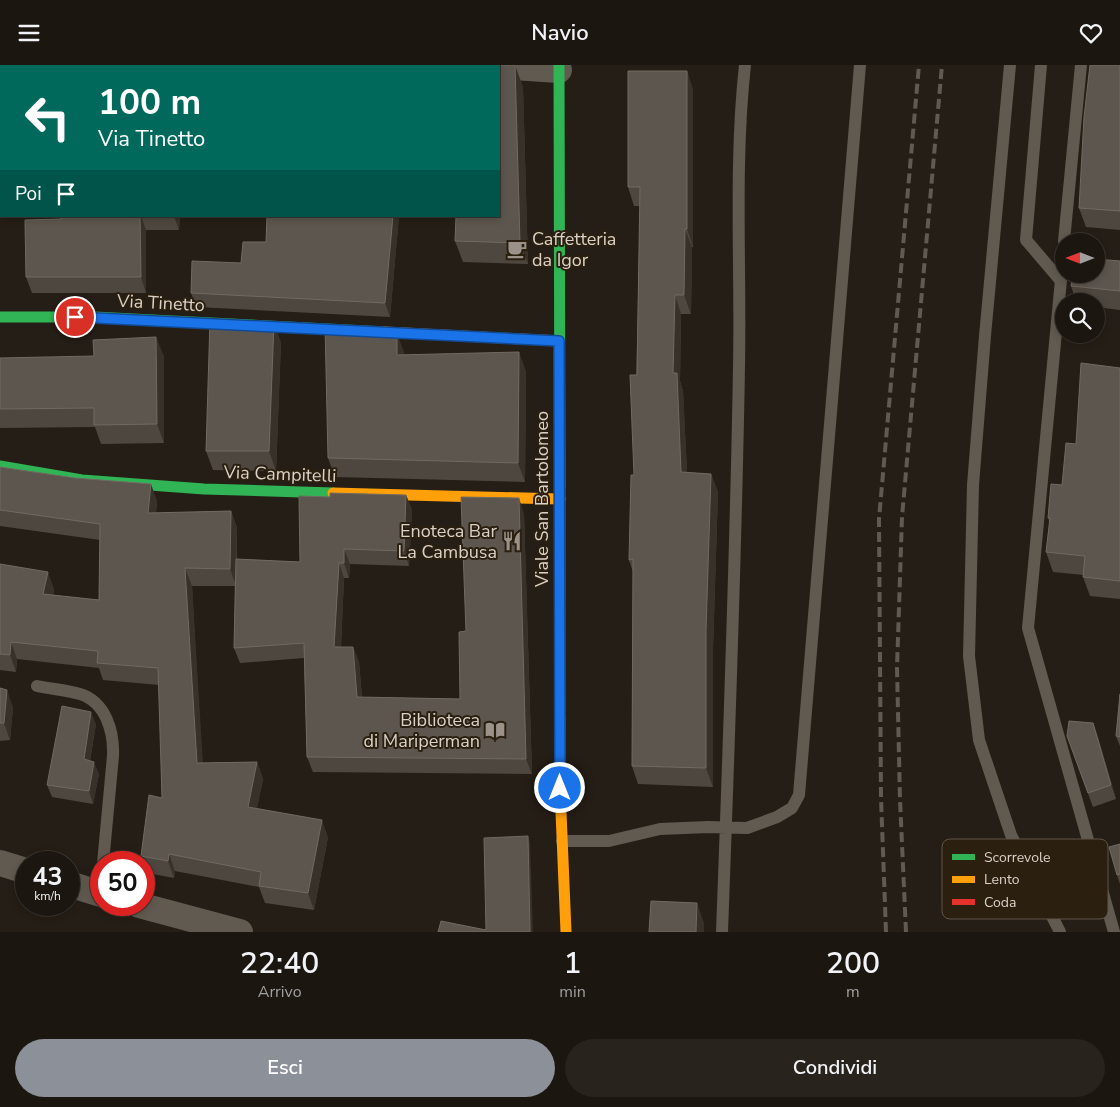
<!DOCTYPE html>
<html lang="it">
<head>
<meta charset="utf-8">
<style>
  :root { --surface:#1c1610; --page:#29231e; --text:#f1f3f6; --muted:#a09f9f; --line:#3a3530; --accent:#8c9099 }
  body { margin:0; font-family:"Nunito Sans",sans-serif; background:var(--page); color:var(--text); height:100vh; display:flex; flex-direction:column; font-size:19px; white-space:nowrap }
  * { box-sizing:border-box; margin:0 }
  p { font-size:16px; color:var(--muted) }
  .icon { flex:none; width:28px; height:28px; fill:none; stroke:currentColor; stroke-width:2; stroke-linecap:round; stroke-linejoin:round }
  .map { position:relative; height:867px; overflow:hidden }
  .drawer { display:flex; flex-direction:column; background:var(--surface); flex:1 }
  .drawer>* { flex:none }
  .top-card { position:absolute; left:0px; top:0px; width:500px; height:152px; box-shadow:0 2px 8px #0003,0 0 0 1px var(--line); background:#00695c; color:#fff; overflow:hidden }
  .needle { width:32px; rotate:270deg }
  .buttons { position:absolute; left:1055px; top:168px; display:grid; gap:10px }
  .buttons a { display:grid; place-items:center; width:50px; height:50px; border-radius:50%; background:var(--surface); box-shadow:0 2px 8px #0003,0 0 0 1px var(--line); font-size:25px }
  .speed { position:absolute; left:15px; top:786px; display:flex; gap:10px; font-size:25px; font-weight:700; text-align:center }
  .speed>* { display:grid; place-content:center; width:65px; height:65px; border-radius:50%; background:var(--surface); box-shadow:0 2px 8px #0003,0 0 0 1px var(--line); line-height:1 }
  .speed small { font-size:12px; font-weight:400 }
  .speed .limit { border:8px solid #d22; background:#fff; color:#111 }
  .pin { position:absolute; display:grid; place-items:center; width:42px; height:42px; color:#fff; margin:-21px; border:2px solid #fff; border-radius:50%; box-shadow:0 1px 5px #0007 }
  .me { position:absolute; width:55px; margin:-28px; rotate:0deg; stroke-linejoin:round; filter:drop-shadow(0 0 4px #0008) }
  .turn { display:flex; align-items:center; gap:18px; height:105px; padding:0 15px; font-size:22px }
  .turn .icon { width:65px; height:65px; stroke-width:2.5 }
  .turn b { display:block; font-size:35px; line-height:42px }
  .then { display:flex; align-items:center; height:48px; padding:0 15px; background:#0003; gap:10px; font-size:19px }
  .eta { display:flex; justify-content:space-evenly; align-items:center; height:85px; text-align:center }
  .eta b { font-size:30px; font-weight:600; line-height:35px }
  .primary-button { display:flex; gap:10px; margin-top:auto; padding:10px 15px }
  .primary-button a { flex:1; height:58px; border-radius:30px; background:var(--accent); color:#fff; font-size:20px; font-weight:600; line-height:58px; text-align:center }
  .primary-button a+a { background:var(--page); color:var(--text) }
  header { display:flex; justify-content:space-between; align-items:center; height:65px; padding:0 15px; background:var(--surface); font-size:22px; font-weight:600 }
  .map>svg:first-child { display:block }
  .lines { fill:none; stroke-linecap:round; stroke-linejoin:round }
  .lane { stroke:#615a50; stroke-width:12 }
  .street { stroke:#615a50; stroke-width:26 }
  .fast { stroke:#30b455; stroke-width:11 }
  .slow { stroke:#ff9f0a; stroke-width:11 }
  .jam { stroke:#e5322d; stroke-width:11 }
  .rail { stroke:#605a52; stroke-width:4; stroke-dasharray:10 5; stroke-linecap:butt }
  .wall { fill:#4e473f }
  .shaded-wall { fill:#373129 }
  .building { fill:#5d564e; stroke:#706a61 }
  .route-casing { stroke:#114b97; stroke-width:12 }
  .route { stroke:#1a73e8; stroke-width:9 }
  .labels { text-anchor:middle; stroke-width:4; stroke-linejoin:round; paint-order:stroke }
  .poi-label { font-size:18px; fill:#dad2c8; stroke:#2b1f10; text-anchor:end }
  .street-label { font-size:18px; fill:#dad2c8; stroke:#2b1f10 }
  .key { fill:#2b1f10; stroke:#605547; stroke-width:1 }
  .key-label { font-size:14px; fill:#dad2c8 }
</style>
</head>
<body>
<header><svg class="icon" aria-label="menu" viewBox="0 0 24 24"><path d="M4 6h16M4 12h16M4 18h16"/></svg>Navio<svg class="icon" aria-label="heart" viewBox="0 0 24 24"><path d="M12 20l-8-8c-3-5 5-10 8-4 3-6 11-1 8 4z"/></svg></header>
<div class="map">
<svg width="1120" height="867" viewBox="0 0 1120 867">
  <rect width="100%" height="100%" fill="#251e16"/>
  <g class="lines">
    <!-- lane -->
    <path class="lane" d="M1010 0 985 271 973 420 969 591 979 675 1011 770 1060 867
      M1041 0 1026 175 1061 216
      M1064 176 1081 0
      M1064 183 1028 563 1114 867
      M37 621C51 624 67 625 80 629 106 637 114 667 113 691L103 798
      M562 776H609L660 764 708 762 747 763 777 752 792 743 799 730 860 0
      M722 867C729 678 736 489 739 301 741 201 734 99 745 0"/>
    <!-- street -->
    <path class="street" d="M499 1 559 5
      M0 798 26 806
      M69 819 101 829
      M139 840 240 867"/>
    <!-- fast -->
    <path class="fast" d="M559 0 560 421
      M0 252H94L385 267
      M0 401 82 415 204 424 333 428"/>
    <!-- slow -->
    <path class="slow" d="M385 267 559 276
      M333 428 560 434
      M560 653V723L566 867"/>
    <!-- jam -->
    <path class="jam" d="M560 421V653"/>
    <!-- rail -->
    <path class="rail" d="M886 867 881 733 879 454 919 0
      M906 867 900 735 897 603 902 452 942 0"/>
  </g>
  <!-- wall -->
  <path class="wall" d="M0 0H95V1H1V58L0 57Z
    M1120 0V165L1086 162 1079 143Z
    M499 1H509L523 22 528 199 463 197 455 176Z
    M687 6 693 25V182H692L691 249H681L680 316 683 326 687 408 711 409 718 427 713 584V722L638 719 632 701 633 507 629 495 634 410 640 141H634L628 122Z
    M61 151H180L179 165H146V228H32L26 212 61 154Z
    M399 151 390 252 196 242 191 228 241 198 266 177Z
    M1120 196V245L1096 242V236H1076L1071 221Z
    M382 268 404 287V290L526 306 525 417 335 412 328 393Z
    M281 277 276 406 213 405 206 386Z
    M164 291V378L101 379 95 362 0 363V293Z
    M1120 303V534L1090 531 1083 512 1084 510 1053 507 1046 487 1050 458 1048 453 1062 420 1076 379Z
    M0 402 157 436 156 448 231 446 237 463V494L300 497 330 432 406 430 412 445 409 501 350 499 349 513H344L341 582H353L359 597 362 632 460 634 466 566 524 449 532 709 313 707 307 692 304 593 240 598 234 583 235 521H192L202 698 257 697 263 714 257 743 328 772 314 845 265 838 259 822 175 806 174 813 147 808 141 791 162 733 159 620 103 615 99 603 17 594 16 607 0 605V499L54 524 53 530 99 535 100 475 0 461Z
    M0 623 13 642 10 675 0 676Z
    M1120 629V681L1116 671Z
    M1093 658 1098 672 1116 734 1093 742 1067 671Z
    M96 659 90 696 99 709 93 739 52 732 47 720Z
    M1120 779V819L1117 810Z"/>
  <!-- shaded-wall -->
  <path class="shaded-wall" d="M515 0 523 22 528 199 520 178Z
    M687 6 693 25V182L687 164Z
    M140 151H141L146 165V228L141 212Z
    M174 151H180L179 165Z
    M393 151H399L390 252 385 238Z
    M685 164 692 182 691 249 684 230Z
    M675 230 681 249 680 316 683 326 688 426 681 407 673 308Z
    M274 258 281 277 276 406 269 386Z
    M397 268 404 287V309L397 290Z
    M156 272 164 291V378L157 359Z
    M519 287 526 306 525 417 518 398Z
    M711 409 718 427 713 584V722L706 703V566Z
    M151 419 157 436 154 465 148 448Z
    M406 430 412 445 409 501 404 486Z
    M519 433 524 449 532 709 526 694Z
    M231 446 237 463 236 521 230 504Z
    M344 484 350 499 349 513 344 498Z
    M339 498 344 513 340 598 334 582Z
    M185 503 192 521 204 715 197 698Z
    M48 507 54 524 49 546 43 529Z
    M11 577 17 594 16 607 10 590Z
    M353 582 359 597 363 648 357 632Z
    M7 625 13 642 10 675 4 658Z
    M91 647 96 659 88 707 84 694Z
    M1093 658 1098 672 1116 734 1111 720Z
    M94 697 99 709 93 739 89 726Z
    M257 697 263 714 254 759 248 742Z
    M322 755 328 772 314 845 308 828Z
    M528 771 530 778 533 867H530Z
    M169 789 175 806 174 813 168 796Z
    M697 838 704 858V867H696Z"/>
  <!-- building -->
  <path class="building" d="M0 0H88V1H1V42H0Z
    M401 0H515L520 178 455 176 456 151H499V1H401Z
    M1090 0H1120V146L1079 143 1084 52Z
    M628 6H687V164H685L684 230H675L673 308H677L681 407 711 409 706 566V703L632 701 633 494 629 495 631 410H634L630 310H637L640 122H628Z
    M61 151H140L141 212H26L25 155 61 154Z
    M267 151H393L385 238 191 228 192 196 241 198 243 177H266Z
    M1096 194 1120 196V226L1071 221 1073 209H1096Z
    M210 255 274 258 269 386H206Z
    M325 260 380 263V268H397V290L519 287 518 398 328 393Z
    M156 272 157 359 94 360V343L0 344V293L94 291 93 275Z
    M1081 298 1120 303V516L1083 512 1085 491 1046 487 1050 453H1048L1051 419 1062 420 1066 378 1076 379Z
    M0 402 75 413 151 419 148 448 231 446 230 504 185 503 197 698 257 697 248 742 322 755 308 828 259 821 261 807 169 789 168 796 141 791 149 730 162 733 158 603 97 598 98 586 11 577 10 590 0 589V499L48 507 43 529 99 535 100 459 0 445Z
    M330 428 406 430 404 486 344 484V498H339L334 582H353L357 632 460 634 459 567 466 566 461 432 519 433 526 694 307 692 304 578 234 583 236 494 300 497 299 431 330 432Z
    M0 623 7 625 4 658H0Z
    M1120 629V672L1116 671Z
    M62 641 91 647 84 694 94 697 89 726 47 720Z
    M1069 656 1093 658 1111 720 1088 728 1067 671Z
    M528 771 530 867H438L441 856 486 865 484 773Z
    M1120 779V809L1117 810 1109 782Z
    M651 836 697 838 696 867H649Z"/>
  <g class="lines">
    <defs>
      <path id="route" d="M75 252 559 276 560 723"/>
    </defs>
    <!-- route casing -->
    <use href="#route" class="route-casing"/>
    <!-- route -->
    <use href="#route" class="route"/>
  </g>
  <!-- icons -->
  <defs>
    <symbol id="cafe-bare" viewBox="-9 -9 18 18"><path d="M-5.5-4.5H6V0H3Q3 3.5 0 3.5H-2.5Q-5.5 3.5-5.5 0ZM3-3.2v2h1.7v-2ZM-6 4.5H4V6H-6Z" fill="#9b938a" stroke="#2b1f10" stroke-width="2.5" paint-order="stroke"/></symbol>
    <symbol id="restaurant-bare" viewBox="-9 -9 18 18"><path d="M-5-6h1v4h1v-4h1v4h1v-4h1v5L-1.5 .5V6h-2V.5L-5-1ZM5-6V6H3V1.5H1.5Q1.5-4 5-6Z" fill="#9b938a" stroke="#2b1f10" stroke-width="2.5" paint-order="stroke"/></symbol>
    <symbol id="library-bare" viewBox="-9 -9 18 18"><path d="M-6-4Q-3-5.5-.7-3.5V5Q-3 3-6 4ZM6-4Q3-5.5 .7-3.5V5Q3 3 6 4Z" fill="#9b938a" stroke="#2b1f10" stroke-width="2.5" paint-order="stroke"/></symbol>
  </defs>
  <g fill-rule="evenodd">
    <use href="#cafe-bare" x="503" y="170" width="28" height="28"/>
    <use href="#restaurant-bare" x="498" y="462" width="28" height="28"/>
    <use href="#library-bare" x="481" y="651" width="28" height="28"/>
  </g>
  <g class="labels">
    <!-- poi labels -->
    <g class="poi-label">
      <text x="532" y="180" text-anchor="start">Caffetteria<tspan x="532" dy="21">da Igor</tspan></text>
      <text x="497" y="472">Enoteca Bar<tspan x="497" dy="21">La Cambusa</tspan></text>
      <text x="480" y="661">Biblioteca<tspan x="480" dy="21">di Mariperman</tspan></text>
    </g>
    <!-- street labels -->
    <g class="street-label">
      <text transform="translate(161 238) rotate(3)" y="6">Via Tinetto</text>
      <text transform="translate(280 409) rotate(2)" y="6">Via Campitelli</text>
      <text transform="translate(542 434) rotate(-90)" y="6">Viale San Bartolomeo</text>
    </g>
  </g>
  <!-- legend -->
  <rect x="942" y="774" width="166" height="80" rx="8" class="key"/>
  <rect x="952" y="789" width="23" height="6" fill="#30b455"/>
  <rect x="952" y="811" width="23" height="7" fill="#ff9f0a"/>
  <rect x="952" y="834" width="23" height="6" fill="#e5322d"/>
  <g class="key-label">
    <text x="984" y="797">Scorrevole</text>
    <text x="984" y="819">Lento</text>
    <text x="984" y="842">Coda</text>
  </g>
</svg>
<div class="buttons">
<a><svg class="needle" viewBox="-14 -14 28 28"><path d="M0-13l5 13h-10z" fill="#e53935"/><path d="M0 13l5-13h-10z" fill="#a09f9f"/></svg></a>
<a><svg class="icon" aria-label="search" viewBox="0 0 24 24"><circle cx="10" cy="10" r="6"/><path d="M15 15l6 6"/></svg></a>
</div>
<div class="speed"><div>43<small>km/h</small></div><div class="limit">50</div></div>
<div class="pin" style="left:75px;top:252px;background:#d93025"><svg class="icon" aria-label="arrive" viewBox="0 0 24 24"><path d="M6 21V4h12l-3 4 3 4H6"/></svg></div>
<svg class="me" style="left:560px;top:723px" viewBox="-20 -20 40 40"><circle r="17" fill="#1a73e8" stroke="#fff" stroke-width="3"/><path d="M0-11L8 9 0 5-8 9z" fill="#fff"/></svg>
<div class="top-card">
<div class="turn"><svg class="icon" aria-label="left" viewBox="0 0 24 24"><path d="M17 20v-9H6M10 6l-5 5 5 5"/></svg><div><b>100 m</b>Via Tinetto</div></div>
<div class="then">Poi<svg class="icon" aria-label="arrive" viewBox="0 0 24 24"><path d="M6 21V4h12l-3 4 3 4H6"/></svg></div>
</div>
</div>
<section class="drawer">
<div class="eta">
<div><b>22:40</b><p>Arrivo</p></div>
<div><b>1</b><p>min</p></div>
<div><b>200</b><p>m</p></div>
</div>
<div class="primary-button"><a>Esci</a><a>Condividi</a></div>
</section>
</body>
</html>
